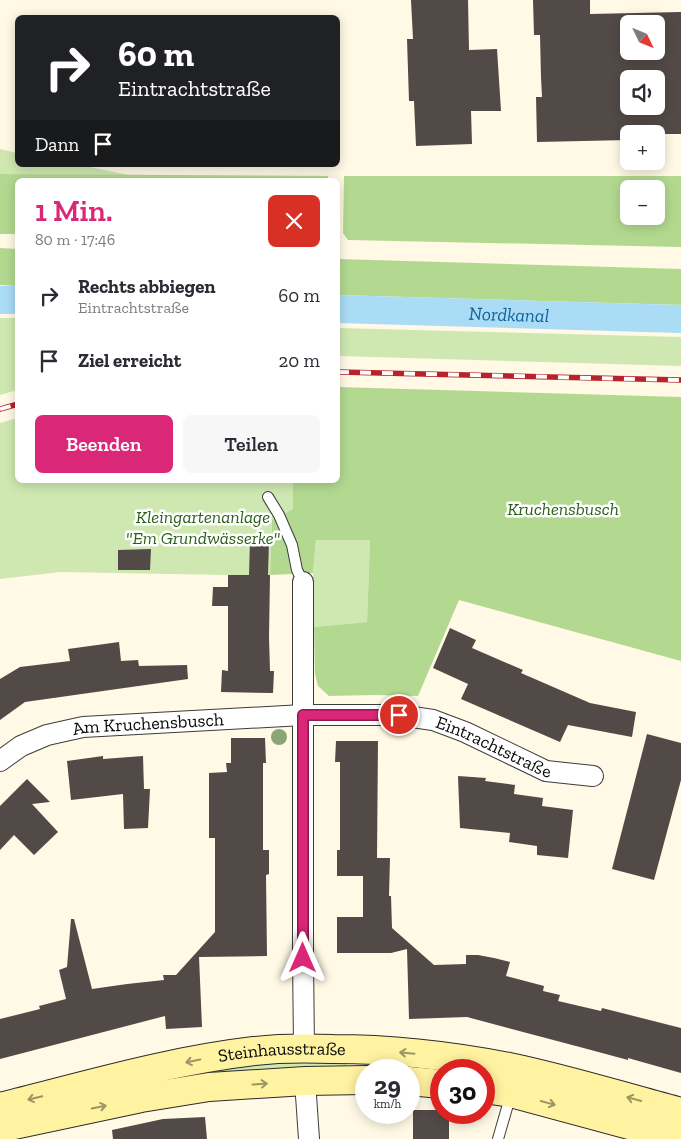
<!DOCTYPE html>
<html lang="de">
<head>
<meta charset="utf-8">
<style>
  :root { --surface:#fff; --page:#f7f7f7; --text:#2b2b33; --muted:#7c7c81; --accent:#db2777 }
  body { margin:0; font-family:"Zilla Slab",serif; background:var(--page); color:var(--text); height:100vh; display:flex; flex-direction:column; font-size:19px; white-space:nowrap }
  * { box-sizing:border-box; margin:0 }
  p { font-size:16px; color:var(--muted) }
  .icon { flex:none; width:28px; height:28px; fill:none; stroke:currentColor; stroke-width:2; stroke-linecap:round; stroke-linejoin:round }
  .map { position:relative; flex:1; overflow:hidden }
  .panel { position:absolute; left:15px; top:178px; width:325px; height:305px; display:flex; flex-direction:column; background:var(--surface); border-radius:8px; box-shadow:0 2px 12px #0003 }
  .panel>* { flex:none }
  .top-card { position:absolute; left:15px; top:15px; width:325px; height:152px; border-radius:8px; box-shadow:0 2px 12px #0003; background:#202124; color:#fff; overflow:hidden }
  .needle { width:32px; rotate:133deg }
  .controls { position:absolute; left:620px; top:15px; display:grid; gap:10px }
  .controls a { display:grid; place-items:center; width:45px; height:45px; border-radius:8px; background:var(--surface); box-shadow:0 2px 12px #0003; font-size:25px }
  .speed { position:absolute; left:355px; top:1059px; display:flex; gap:10px; font-size:25px; font-weight:700; text-align:center }
  .speed>* { display:grid; place-content:center; width:65px; height:65px; border-radius:50%; background:var(--surface); box-shadow:0 2px 12px #0003; line-height:1 }
  .speed small { font-size:12px; font-weight:400 }
  .speed .limit { border:8px solid #d22; background:#fff; color:#111 }
  .pin { position:absolute; display:grid; place-items:center; width:42px; height:42px; color:#fff; margin:-21px; border:2px solid #fff; border-radius:50%; box-shadow:0 1px 5px #0007 }
  .me { position:absolute; width:55px; margin:-28px; rotate:0deg; stroke-linejoin:round; filter:drop-shadow(0 0 4px #0008) }
  .turn { display:flex; align-items:center; gap:18px; height:105px; padding:0 20px; font-size:22px }
  .turn .icon { width:65px; height:65px; stroke-width:2.5 }
  .turn b { display:block; font-size:35px; line-height:42px }
  .then { display:flex; align-items:center; height:48px; padding:0 20px; background:#0003; gap:10px; font-size:19px }
  .round { display:grid; place-items:center; flex:none; width:52px; height:52px; border-radius:8px; background:var(--page) }
  .head { display:flex; align-items:center; justify-content:space-between; height:85px; padding:0 20px }
  h1 { font-size:30px; font-weight:600; line-height:38px; color:var(--accent) }
  .button { display:flex; gap:10px; margin-top:auto; padding:10px 20px }
  .button a { flex:1; height:58px; border-radius:8px; background:var(--accent); color:#fff; font-size:20px; font-weight:600; line-height:58px; text-align:center }
  .button a+a { background:var(--page); color:var(--text) }
  ul { padding:0; list-style:none }
  li { display:flex; align-items:center; gap:15px; height:65px; padding:0 20px }
  li div { flex:1 }
  li b { display:block; font-size:19px }
  li em { font-style:normal }
  .map>svg:first-child { display:block }
  .green { fill:#cfe8b1 }
  .forest { fill:#b3d990; fill-rule:evenodd }
  .lines { fill:none; stroke-linecap:round; stroke-linejoin:round }
  .canal { stroke:#abdcf6; stroke-width:28 }
  .building { fill:#524a46; fill-rule:evenodd }
  .lane-casing { stroke:#3c3c3c; stroke-width:12 }
  .street-casing { stroke:#3c3c3c; stroke-width:22 }
  .secondary-casing { stroke:#2b2b2b; stroke-width:30 }
  .lane { stroke:#fff; stroke-width:10 }
  .street { stroke:#fff; stroke-width:20 }
  .secondary { stroke:#fff2a1; stroke-width:28 }
  .rail-casing { stroke:#b8222d; stroke-width:5.5 }
  .rail { stroke:#fff; stroke-width:4; stroke-dasharray:11; stroke-linecap:butt }
  .tree { fill:#8aa576 }
  .oneway { stroke:#9d9564 }
  .route-casing { stroke:#8e194d; stroke-width:12 }
  .route { stroke:#db2777; stroke-width:9 }
  .labels { text-anchor:middle; stroke-width:5; stroke-linejoin:round; paint-order:stroke }
  .park-label { font-size:18px; font-style:italic; fill:#2b601b; stroke:#fff }
  .street-label { font-size:18px; fill:#090909; stroke:#fff }
  .water-label { font-size:19px; font-style:italic; fill:#14639a; stroke:#fff }
</style>
</head>
<body>
<div class="map">
<svg width="681" height="1139" viewBox="0 0 681 1139">
  <rect width="100%" height="100%" fill="#fff9e6"/>
  <!-- green -->
  <path class="green" d="M0 149 17 153 18 165H80L134 176 0 174Z
    M0 318H18L17 390 0 395Z
    M338 328 681 337V366L338 356Z
    M17 418 18 480H293V509L272 520 270 575H228L60 572 0 579V423Z
    M370 539 367 622 314 627 313 573 316 540Z
    M347 1059V1069L137 1091 135 1080 207 1064Z
    M366 1060 441 1070V1074L409 1070 365 1069Z"/>
  <!-- forest -->
  <path class="forest" d="M0 174 328 176V180H18L17 234H0Z
    M344 176H681V247L348 240 343 233ZM629 189H656V216H629Z
    M0 248 17 249V286L0 285Z
    M338 259 681 269V305L338 295Z
    M338 387 681 397V661L459 600 418 696 373 695 329 696 318 686 315 674 314 627 367 622 370 540H316L313 573 270 575 272 520 293 509V480H338Z"/>
  <g class="lines">
    <!-- canal -->
    <g class="canal">
      <path d="M0 300H18"/>
      <path id="s1" d="M338 309 681 319"/>
    </g>
  </g>
  <!-- building -->
  <path class="building" d="M411 0H468L469 50 497 49 501 111H471L472 144 416 146 414 101H409L407 39H413Z
    M533 0H590V14L681 12V134H629V140L537 142 536 97H542L541 77 540 35H534ZM629 24H656V51H629ZM629 79H656V106H629Z
    M250 540 269 541 268 575H270L269 637 270 671H274L273 693 221 692 222 670 228 671V606H212L213 587H228V575H249Z
    M151 549 150 570H118V550Z
    M450 628 476 640 472 648 523 670 521 673 590 703 636 712 632 737 568 725 560 742 461 699 468 684 433 668Z
    M119 642 121 661 138 660 139 666 187 665 188 679 25 702 0 720V679L20 667 70 661 68 649Z
    M647 734 681 743V780L654 880 612 869Z
    M231 738H265L266 763H263V850H269V874L266 875 267 956 199 957 202 1027 166 1029 165 1016 0 1059V1019L40 1009 39 1006 66 999 59 970 67 967 71 919H74L92 989 127 984 164 980 163 975H176L215 932V838H209V773L227 772 226 763H231Z
    M336 741H378L377 858H390L389 896H391L392 928 434 965 466 964V955H478L494 958 510 962 506 976 544 986 543 991 560 995 558 1001 601 1011 602 1008 681 1028V1073L628 1058V1060L591 1050 467 1017 409 1019 407 949 391 953H337V917H363V876H337V850H340V762H335Z
    M103 756V759L143 756 144 789H150L148 828 124 829 123 794 71 800 67 761Z
    M458 776 486 778 485 781 515 785 514 794 543 798 542 806 573 810 568 858 537 855V846L509 842 510 833 460 828Z
    M27 779 50 802 32 804 58 832 34 855 14 835 0 850V806Z
    M413 1110H441V1112H449V1139H413Z
    M205 1117 207 1139H113L112 1130 163 1119Z"/>
  <g class="lines">
    <defs>
      <path id="lane" d="M268 497 279 515 292 545 297 570 303 582
        M498 1139 511 1094"/>
      <g id="street">
        <path d="M303 582V958L304 1048"/>
        <path id="s2" d="M0 761 21 746 47 735 83 727 303 715H399L433 720 465 732 546 771 593 776"/>
        <path d="M305 1081 309 1139"/>
      </g>
      <g id="secondary">
        <path d="M409 1081 441 1084"/>
        <path d="M484 1089 511 1093 681 1139"/>
        <path id="s3" d="M0 1107C84 1086 168 1061 254 1051 280 1048 307 1048 333 1049 392 1049 452 1056 509 1067 567 1079 624 1097 681 1112"/>
        <path d="M0 1128 141 1098 209 1087 305 1081 366 1080"/>
      </g>
    </defs>
    <!-- lane casing -->
    <use href="#lane" class="lane-casing"/>
    <!-- street casing -->
    <use href="#street" class="street-casing"/>
    <!-- secondary casing -->
    <use href="#secondary" class="secondary-casing"/>
    <!-- lane -->
    <use href="#lane" class="lane"/>
    <!-- street -->
    <use href="#street" class="street"/>
    <!-- secondary -->
    <use href="#secondary" class="secondary"/>
    <defs>
      <path id="rail" d="M338 372 681 380
        M0 409 18 404"/>
    </defs>
    <!-- rail casing -->
    <use href="#rail" class="rail-casing"/>
    <!-- rail -->
    <use href="#rail" class="rail"/>
  </g>
  <!-- trees -->
  <circle class="tree" cx="279" cy="737" r="8"/>
  <!-- one-way arrows -->
  <defs><path id="oneway-shaft" d="M-6 0H5M1.5-3L5.5 0L1.5 3" fill="none" stroke-width="1.6" stroke-linecap="round" stroke-linejoin="round" transform="scale(1.25)"/></defs>
  <g class="oneway">
    <use href="#oneway-shaft" transform="translate(407 1053) rotate(-175)"/>
    <use href="#oneway-shaft" transform="translate(193 1061) rotate(168)"/>
    <use href="#oneway-shaft" transform="translate(260 1084) rotate(-4)"/>
    <use href="#oneway-shaft" transform="translate(35 1098) rotate(166)"/>
    <use href="#oneway-shaft" transform="translate(634 1099) rotate(-165)"/>
    <use href="#oneway-shaft" transform="translate(548 1103) rotate(15)"/>
    <use href="#oneway-shaft" transform="translate(99 1107) rotate(-12)"/>
  </g>
  <g class="lines">
    <defs>
      <path id="route" d="M303 958V715H399"/>
    </defs>
    <!-- route casing -->
    <use href="#route" class="route-casing"/>
    <!-- route -->
    <use href="#route" class="route"/>
  </g>
  <g class="labels">
    <!-- park labels -->
    <g class="park-label">
      <text x="563" y="515">Kruchensbusch</text>
      <text x="203" y="523">Kleingartenanlage<tspan x="203" dy="21">"Em Grundwässerke"</tspan></text>
    </g>
    <!-- street labels -->
    <g class="street-label">
      <text dy="6" stroke="none"><textPath href="#s2" startOffset="156">Am Kruchensbusch</textPath></text>
      <text dy="6" stroke="none"><textPath href="#s2" startOffset="508">Eintrachtstraße</textPath></text>
      <text dy="6" stroke="none"><textPath href="#s3" startOffset="288">Steinhausstraße</textPath></text>
    </g>
    <!-- water labels -->
    <g class="water-label">
      <text dy="7" stroke="none"><textPath href="#s1" startOffset="171">Nordkanal</textPath></text>
    </g>
  </g>
</svg>
<div class="controls">
<a><svg class="needle" viewBox="-14 -14 28 28"><path d="M0-13l5 13h-10z" fill="#e53935"/><path d="M0 13l5-13h-10z" fill="#7c7c81"/></svg></a>
<a><svg class="icon" aria-label="sound" viewBox="0 0 24 24"><path d="M4 9h4l5-4v14l-5-4H4zM17 9q2 3 0 6"/></svg></a>
<a>+</a>
<a>−</a>
</div>
<div class="speed"><div>29<small>km/h</small></div><div class="limit">30</div></div>
<div class="pin" style="left:399px;top:715px;background:#d93025"><svg class="icon" aria-label="arrive" viewBox="0 0 24 24"><path d="M6 21V4h12l-3 4 3 4H6"/></svg></div>
<svg class="me" style="left:303px;top:958px" viewBox="-20 -20 40 40"><path d="M0-17L14 15 0 8-14 15z" fill="#db2777" stroke="#fff" stroke-width="4"/></svg>
<div class="top-card">
<div class="turn"><svg class="icon" aria-label="right" viewBox="0 0 24 24"><path d="M7 20v-9h11M14 6l5 5-5 5"/></svg><div><b>60 m</b>Eintrachtstraße</div></div>
<div class="then">Dann<svg class="icon" aria-label="arrive" viewBox="0 0 24 24"><path d="M6 21V4h12l-3 4 3 4H6"/></svg></div>
</div>
<section class="panel">
<div class="head"><div><h1>1 Min.</h1><p>80 m · 17:46</p></div><a class="round" style="background:#d93025;color:#fff"><svg class="icon" aria-label="close" viewBox="0 0 24 24"><path d="M6 6l12 12M18 6L6 18"/></svg></a></div>
<ul>
<li><svg class="icon" aria-label="right" viewBox="0 0 24 24"><path d="M7 20v-9h11M14 6l5 5-5 5"/></svg><div><b>Rechts abbiegen</b><p>Eintrachtstraße</p></div><em>60 m</em></li>
<li><svg class="icon" aria-label="arrive" viewBox="0 0 24 24"><path d="M6 21V4h12l-3 4 3 4H6"/></svg><div><b>Ziel erreicht</b></div><em>20 m</em></li>
</ul>
<div class="button"><a>Beenden</a><a>Teilen</a></div>
</section>
</div>
</body>
</html>
